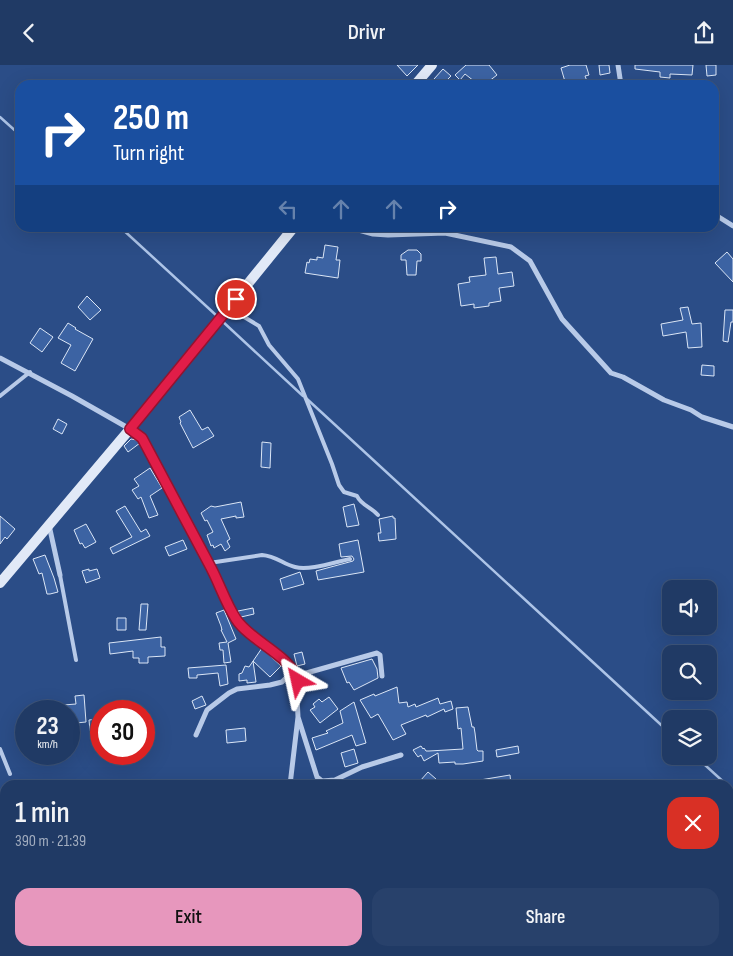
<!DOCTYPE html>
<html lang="en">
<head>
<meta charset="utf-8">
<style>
  :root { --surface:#203a65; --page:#28416b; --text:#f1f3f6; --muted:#a2adbf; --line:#3d5479; --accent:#e797bd }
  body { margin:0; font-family:"Sofia Sans Condensed",sans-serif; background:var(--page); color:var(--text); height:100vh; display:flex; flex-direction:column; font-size:19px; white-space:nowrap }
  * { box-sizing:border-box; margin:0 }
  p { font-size:16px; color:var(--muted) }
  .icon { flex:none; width:28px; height:28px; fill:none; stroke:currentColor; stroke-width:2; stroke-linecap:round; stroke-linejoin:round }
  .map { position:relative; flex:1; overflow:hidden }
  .panel { position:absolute; left:0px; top:715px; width:734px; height:176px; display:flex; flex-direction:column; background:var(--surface); border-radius:15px 15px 0 0; box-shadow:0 5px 20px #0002,0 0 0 1px var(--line) }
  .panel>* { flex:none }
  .guide { position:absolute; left:15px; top:15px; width:704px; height:152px; border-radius:15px; box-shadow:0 5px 20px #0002,0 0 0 1px var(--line); background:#1a4fa0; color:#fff; overflow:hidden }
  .controls { position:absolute; left:662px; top:515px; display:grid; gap:10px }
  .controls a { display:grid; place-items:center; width:55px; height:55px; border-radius:10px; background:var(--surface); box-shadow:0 5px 20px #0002,0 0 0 1px var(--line); font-size:25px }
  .speed { position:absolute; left:15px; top:635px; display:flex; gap:10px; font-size:25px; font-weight:700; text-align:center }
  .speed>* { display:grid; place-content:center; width:65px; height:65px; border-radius:50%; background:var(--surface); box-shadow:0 5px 20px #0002,0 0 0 1px var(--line); line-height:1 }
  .speed small { font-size:12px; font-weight:400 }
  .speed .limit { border:8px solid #d22; background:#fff; color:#111 }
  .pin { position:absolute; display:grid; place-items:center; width:42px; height:42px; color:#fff; margin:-21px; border:2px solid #fff; border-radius:50%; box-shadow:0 1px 5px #0007 }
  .me { position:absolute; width:55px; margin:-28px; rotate:324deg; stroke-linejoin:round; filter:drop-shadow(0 0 4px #0008) }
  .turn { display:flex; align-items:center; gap:18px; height:105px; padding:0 15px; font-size:22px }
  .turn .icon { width:65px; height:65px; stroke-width:2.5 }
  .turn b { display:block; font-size:35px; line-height:42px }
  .lanes { display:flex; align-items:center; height:48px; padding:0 15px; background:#0003; justify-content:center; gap:25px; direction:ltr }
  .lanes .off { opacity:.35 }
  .round { display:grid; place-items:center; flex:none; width:52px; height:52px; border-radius:15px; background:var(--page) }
  .head { display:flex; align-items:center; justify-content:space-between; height:85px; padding:0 15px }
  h1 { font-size:30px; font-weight:600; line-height:38px }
  .primary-button { display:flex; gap:10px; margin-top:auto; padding:10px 15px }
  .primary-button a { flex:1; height:58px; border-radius:15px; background:var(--accent); color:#111; font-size:20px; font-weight:600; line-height:58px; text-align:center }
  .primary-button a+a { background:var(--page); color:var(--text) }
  header { display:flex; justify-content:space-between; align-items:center; height:65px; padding:0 15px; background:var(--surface); font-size:22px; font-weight:600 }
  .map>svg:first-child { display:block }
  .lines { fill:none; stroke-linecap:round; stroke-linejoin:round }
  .stream { stroke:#adc4e7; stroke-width:2.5 }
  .building { fill:#3c63a3; stroke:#dbe6f6 }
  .lane { stroke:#b8cae8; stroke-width:4 }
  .street { stroke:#b8cae8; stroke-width:5 }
  .secondary { stroke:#e1e9f7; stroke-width:10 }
  .route-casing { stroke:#92132f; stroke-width:12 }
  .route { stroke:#e11d48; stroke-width:9 }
</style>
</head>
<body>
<header><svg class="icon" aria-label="back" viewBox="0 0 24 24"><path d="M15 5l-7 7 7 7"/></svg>Drivr<svg class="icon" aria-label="share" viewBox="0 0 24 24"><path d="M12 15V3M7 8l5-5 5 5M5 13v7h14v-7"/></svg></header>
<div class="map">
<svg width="733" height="891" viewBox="0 0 733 891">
  <rect width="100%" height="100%" fill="#2b4d87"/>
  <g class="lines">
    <!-- stream -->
    <path class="stream" d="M0 52 20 70
      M120 162 217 251
      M221 255 303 331
      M307 334 671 669
      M695 691 727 720
      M729 722 733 726"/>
  </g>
  <!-- building -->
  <path class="building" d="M397 0H418L407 11Z
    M466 0H489L497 10 484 20H479L465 9 460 15 455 10Z
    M570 0H586L589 10 585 11 587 16 576 19V20H566L561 3Z
    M599 0H609L610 8 600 10Z
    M635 0H693L692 10 670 9V13L660 12V7L635 4Z
    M706 0H716V10L707 11Z
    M443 4 451 11 442 20H440L434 14Z
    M325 180 338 182 336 195H340L338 213 305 208 307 197 309 198 310 194 317 195V192L323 193Z
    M408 185H417L421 189V196H417L416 210H407L406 195H401V190Z
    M727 187 733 194V217L715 198Z
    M496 192 498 209 512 207 514 221 499 223 501 236 489 238V241L474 243V239L461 241 458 219 470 217 469 212 486 210 484 193Z
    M87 231 101 245 90 255 78 242Z
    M688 242 692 259 701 258 702 282 688 283 686 267 663 271 661 259 683 255 680 243Z
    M725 245H733V257H731L728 277 723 276Z
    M68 258 76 263 75 264 93 274 75 306 61 298 71 280 58 273Z
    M40 263 53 272 42 287 30 278Z
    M702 300 714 301V311L701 310Z
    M190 345 202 365 208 362 214 371 193 383 180 358 181 357 179 352Z
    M58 354 67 359 62 369 53 364Z
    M131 374 137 375 140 378 128 387 124 381Z
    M262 377 271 378 270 403 261 402Z
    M150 403 162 423 150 431 158 450 149 453 141 432 138 434 132 425 139 421 134 414Z
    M241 437 244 452 236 453V451L221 454 230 474 227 476 230 482 225 486 221 479 214 483 213 480 211 481 207 470 213 467 207 455 205 456 201 448 211 441 215 442Z
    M354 439 359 460 347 462 343 442Z
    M125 441 141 467 146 464 150 471 113 489 110 483 132 472 116 446Z
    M0 451 15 464 7 474 5 472 0 479Z
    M393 451V453H395L396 474 379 476 378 468H381L379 454Z
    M86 459 96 477 85 483 82 478 80 479 74 465Z
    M183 475 187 484 169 491 165 482Z
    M358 475 364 507 318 515 316 506 353 496 354 494 352 491 341 492 339 479Z
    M45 490 54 513 58 527 50 529H47L42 508 39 509 33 494Z
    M89 504V506L97 504 100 513 86 518 82 506Z
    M300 507 304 519 283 525 280 514Z
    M141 539H148L146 565H139Z
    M253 543 254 549 241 552 240 551 238 546Z
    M224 545 236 574 228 578 231 597 224 598 223 585H220L219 578 227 577 221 565H222L221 561 216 548Z
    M117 553H126V565H117Z
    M161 572V582H165V591L148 592V598H139V593H133V586L110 589 109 578Z
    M262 583 281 601 270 612 253 596 256 617 247 618V615L239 616V609L242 608 245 601 249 602Z
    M302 587 305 599 297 601 294 589Z
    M372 594 377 604 378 613 354 625 349 617 347 618 341 603Z
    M226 600 228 619 220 621 218 608 197 610V613H189L188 603Z
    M397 622 399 638 407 637 408 642 415 639 416 642 438 633 440 639 451 636 453 644 445 647 444 644 427 652 426 650 401 660 406 669 393 675 378 649 371 653 360 635 374 629 375 631Z
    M84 630 86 657 76 658V673H69V646H52L51 641 76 639 75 631Z
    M202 631 206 640 195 644 192 636Z
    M329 632 338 644 320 658 310 645 315 642 313 639 319 634 322 637Z
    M354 637 366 678 356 681 352 670 316 685 312 673 328 668 326 666 343 658 340 646Z
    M468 642 472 662H474L475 668 477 685 478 686H483V696L463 699H455V697L439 698 438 688 424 696 421 690 418 692 413 685 421 681 423 684 424 683 426 686H429L463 684 461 663 458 664 456 643Z
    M99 654 100 666H101V682H94L93 665 90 666 89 655Z
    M245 663 246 676 227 678 226 665Z
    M518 681 519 688 497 692 496 685Z
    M354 684 358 698 345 702 341 688Z
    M428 707 436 714 431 720H425L420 716Z
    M510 710 511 720H474V716Z"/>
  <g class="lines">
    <!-- lane -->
    <path class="lane" d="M229 243 259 261 269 280 298 314 332 399 339 420 344 427 357 431C361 440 371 442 378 450
      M0 331 30 307
      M209 498 262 490C276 491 283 499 295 502 309 506 335 497 350 494
      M60 510 76 595
      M0 684 10 709"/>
    <!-- street -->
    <path class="street" d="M618 0 621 20
      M714 149 733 161
      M348 162 373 169 388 170 445 168 511 182 530 196 562 254 611 308 623 312 664 335 691 345 702 352 733 362
      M0 293 72 331 130 364 142 373 209 498 236 553 251 570 275 588 296 611 298 652 290 720
      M49 460 60 510
      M296 611 377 588 380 590 382 611
      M298 652 317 712 322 716 335 715 362 702 401 690
      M196 670 207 645 229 628 237 624 270 620 282 617 293 606
      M217 886 218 891
      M306 886 307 891
      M528 886 529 891
      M370 891 378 886"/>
    <!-- secondary -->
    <path class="secondary" d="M415 20 432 0
      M0 518 130 364 294 162"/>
  </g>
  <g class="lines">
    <defs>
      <path id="route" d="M236 234 130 364 142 373C164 415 187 457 209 499 219 517 225 537 236 554 250 576 292 591 298 616"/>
    </defs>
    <!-- route casing -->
    <use href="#route" class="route-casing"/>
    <!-- route -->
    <use href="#route" class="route"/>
  </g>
</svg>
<div class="controls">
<a><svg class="icon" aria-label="sound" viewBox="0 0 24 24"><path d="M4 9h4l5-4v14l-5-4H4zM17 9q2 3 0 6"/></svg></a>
<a><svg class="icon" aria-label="search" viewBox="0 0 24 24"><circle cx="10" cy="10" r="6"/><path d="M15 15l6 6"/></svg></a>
<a><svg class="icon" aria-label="layers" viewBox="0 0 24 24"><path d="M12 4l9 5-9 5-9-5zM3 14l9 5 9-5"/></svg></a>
</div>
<div class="speed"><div>23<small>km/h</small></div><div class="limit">30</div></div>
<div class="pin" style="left:236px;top:234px;background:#d93025"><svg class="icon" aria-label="arrive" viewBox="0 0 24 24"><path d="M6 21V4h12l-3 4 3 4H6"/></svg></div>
<svg class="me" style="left:298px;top:616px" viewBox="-20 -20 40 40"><path d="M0-17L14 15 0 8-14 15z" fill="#e11d48" stroke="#fff" stroke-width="4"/></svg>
<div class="guide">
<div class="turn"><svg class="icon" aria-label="right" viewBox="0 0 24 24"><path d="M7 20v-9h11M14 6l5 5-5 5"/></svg><div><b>250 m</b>Turn right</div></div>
<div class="lanes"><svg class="icon off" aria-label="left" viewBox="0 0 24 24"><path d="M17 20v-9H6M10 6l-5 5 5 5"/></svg><svg class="icon off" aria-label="ahead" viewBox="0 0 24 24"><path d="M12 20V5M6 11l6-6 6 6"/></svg><svg class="icon off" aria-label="ahead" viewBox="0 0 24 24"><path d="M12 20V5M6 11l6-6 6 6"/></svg><svg class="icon" aria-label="right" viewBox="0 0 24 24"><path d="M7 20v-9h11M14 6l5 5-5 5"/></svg></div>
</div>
<section class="panel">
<div class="head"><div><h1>1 min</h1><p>390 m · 21:39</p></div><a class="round" style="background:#d93025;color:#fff"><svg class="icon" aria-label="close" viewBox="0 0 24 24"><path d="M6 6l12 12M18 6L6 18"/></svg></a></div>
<div class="primary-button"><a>Exit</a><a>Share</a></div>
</section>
</div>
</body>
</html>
